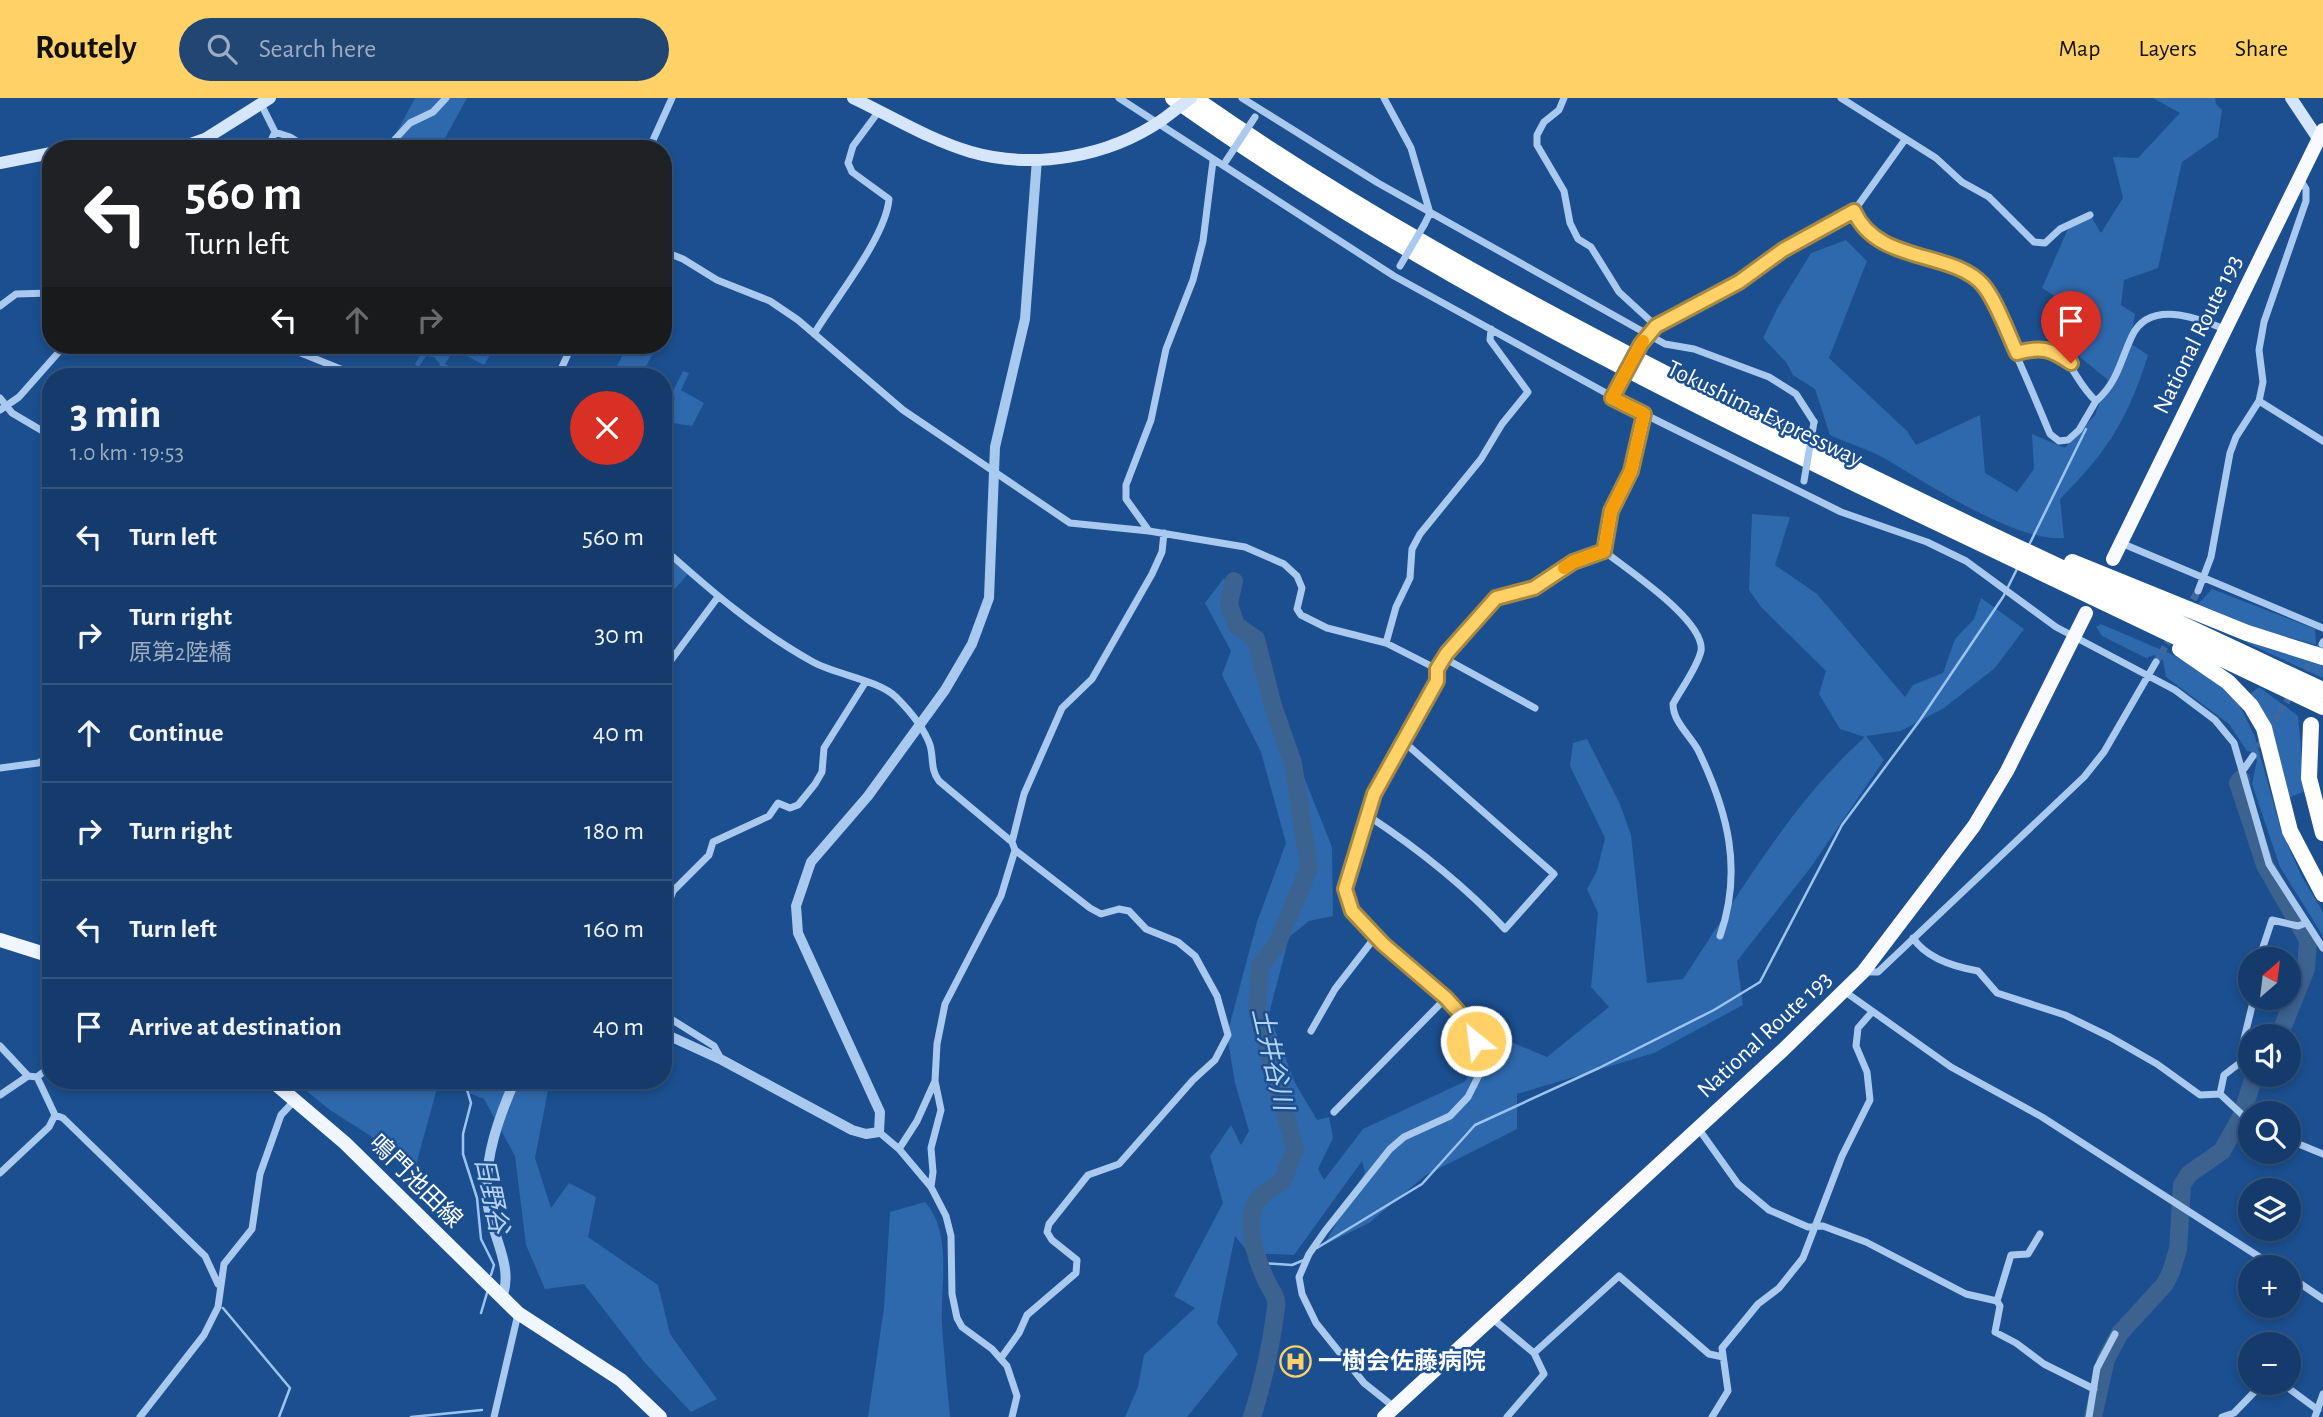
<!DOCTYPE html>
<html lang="en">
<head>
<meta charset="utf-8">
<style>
  :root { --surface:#143b6b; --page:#214673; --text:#f1f3f6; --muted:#9dadc1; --line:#33557e; --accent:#ffd166 }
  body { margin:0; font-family:"Alegreya Sans","Noto Sans JP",sans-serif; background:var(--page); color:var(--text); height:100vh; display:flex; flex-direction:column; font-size:26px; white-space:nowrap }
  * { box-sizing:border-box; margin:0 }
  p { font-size:23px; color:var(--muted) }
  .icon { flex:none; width:38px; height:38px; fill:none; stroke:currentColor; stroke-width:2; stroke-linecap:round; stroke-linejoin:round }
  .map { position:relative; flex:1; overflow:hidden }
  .side { position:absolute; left:42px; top:270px; width:630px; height:721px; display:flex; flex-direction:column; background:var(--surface); border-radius:28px; box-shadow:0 4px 10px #0003,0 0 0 2px var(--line) }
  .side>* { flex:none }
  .hud { position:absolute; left:42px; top:42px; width:630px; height:214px; border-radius:28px; box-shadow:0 4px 10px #0003,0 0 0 2px var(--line); background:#202124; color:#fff; overflow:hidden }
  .needle { width:46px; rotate:28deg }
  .buttons { position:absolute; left:2238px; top:849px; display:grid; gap:14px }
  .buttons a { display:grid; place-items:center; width:63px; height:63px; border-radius:50%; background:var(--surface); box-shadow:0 4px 10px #0003,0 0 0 2px var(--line); font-size:35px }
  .pin { position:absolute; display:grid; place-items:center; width:60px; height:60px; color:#fff; margin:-72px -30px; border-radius:50% 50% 50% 0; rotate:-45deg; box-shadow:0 0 7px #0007 }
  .pin .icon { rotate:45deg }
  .me { position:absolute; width:77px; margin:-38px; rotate:331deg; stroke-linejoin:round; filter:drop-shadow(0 0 5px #0008) }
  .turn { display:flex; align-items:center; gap:24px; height:147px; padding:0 28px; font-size:32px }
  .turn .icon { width:91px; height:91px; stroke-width:2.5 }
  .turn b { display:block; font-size:49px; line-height:60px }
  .lanes { display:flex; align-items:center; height:66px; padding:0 28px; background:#0003; justify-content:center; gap:35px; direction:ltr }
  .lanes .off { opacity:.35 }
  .round { display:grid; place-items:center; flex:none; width:74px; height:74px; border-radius:37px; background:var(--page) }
  .summary { display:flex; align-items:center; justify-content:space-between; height:119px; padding:0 28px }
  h1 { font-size:42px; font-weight:700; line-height:52px }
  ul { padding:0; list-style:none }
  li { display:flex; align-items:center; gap:21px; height:98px; padding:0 28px; border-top:2px solid var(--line) }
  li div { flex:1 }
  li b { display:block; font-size:26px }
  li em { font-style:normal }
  header { display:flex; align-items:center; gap:42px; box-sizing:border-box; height:98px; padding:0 35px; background:var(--accent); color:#111 }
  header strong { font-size:33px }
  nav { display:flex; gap:38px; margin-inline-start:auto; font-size:24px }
  .search { width:490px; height:63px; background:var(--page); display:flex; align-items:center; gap:18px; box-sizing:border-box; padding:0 24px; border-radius:38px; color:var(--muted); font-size:26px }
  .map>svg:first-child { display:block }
  .green { fill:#2e69ad }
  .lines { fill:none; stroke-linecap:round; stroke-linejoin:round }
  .stream { stroke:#9cc4f0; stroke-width:2.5 }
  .river { stroke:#3c6290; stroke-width:18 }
  .minor-tunnel { stroke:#3d69a0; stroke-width:7; stroke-dasharray:7 3.5; stroke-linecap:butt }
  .minor { stroke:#a9c9ee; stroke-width:7 }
  .tertiary { stroke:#a9c9ee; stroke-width:10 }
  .secondary { stroke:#d6e6fa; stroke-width:12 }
  .primary { stroke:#f0f6ff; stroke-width:14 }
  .trunk { stroke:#f8faff; stroke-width:14 }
  .motorway { stroke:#fff; stroke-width:16 }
  .minor-bridge { stroke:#a9c9ee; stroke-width:7 }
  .secondary-bridge { stroke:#d6e6fa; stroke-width:12 }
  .route-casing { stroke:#a68842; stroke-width:18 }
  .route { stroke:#ffd166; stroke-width:12 }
  .slow { stroke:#f59e0b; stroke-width:12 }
  .labels { text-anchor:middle; stroke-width:5; stroke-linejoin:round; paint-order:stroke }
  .street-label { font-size:24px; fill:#fff; stroke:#1b4f8f }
  .poi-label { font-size:24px; font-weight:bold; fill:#fff; stroke:#1b4f8f; text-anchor:start }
  .water-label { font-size:26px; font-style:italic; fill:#b5d3f5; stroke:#1b4f8f }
</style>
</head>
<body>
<header>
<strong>Routely</strong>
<div class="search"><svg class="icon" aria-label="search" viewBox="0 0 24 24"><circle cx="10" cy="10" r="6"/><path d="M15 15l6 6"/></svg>Search here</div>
<nav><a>Map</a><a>Layers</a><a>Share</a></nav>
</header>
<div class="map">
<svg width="2323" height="1319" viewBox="0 0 2323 1319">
  <rect width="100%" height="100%" fill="#1b4f8f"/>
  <!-- green -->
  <path class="green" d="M415 0H467L439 51H388Z
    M2153 0H2215L2216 6 2222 12 2218 39 2182 64 2158 170 2124 182 2121 207 2135 216 2130 245 2148 257C2128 321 2108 353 2060 401L2064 440C2019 445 1929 387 1889 363 1871 352 1849 346 1830 337L1815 291 1793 277 1786 264 1763 240 1777 211 1811 155 1846 142 1867 163 1829 260 1907 333 1916 347 1980 317 1985 375 2017 394 2034 371 2032 336 2065 350 2095 317 2108 282 2075 255 2080 214 2042 190 2071 124 2092 120 2101 135 2123 100 2113 59 2138 60 2180 15Z
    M411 247H496L484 267 454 251 445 266 468 278H435L440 266 434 259 426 258 418 270 415 266 422 254Z
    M628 247 653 256 640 278H633L617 268Z
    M683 273 689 275 681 292 704 305 692 328 673 325 665 331 663 323 675 300 671 297Z
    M1752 416 1790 419 1775 467 1817 496 1905 599 1913 587 1943 575 1955 541 1974 521 1981 500 2024 531 1995 570 1944 610 1901 633 1866 638 1884 662 1811 769 1737 863 1743 907 1654 955 1517 996V1031L1426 1077 1369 1125 1324 1147 1365 1074 1362 1063 1294 1157 1249 1155 1235 1138 1217 1225 1238 1256 1187 1319H1125L1138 1289 1144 1257 1195 1210 1174 1198 1223 1105 1210 1058 1231 1027 1241 1047 1249 1033 1235 985 1227 937 1257 824 1286 745 1261 654 1222 577 1231 553 1205 505 1224 480 1332 749 1333 818 1309 823 1289 839 1269 916 1295 985 1317 1022 1329 1019 1333 1040 1318 1071 1324 1082 1363 1031 1464 984 1497 938 1547 959 1609 909 1591 889 1598 815 1587 791 1597 773 1605 740 1570 668 1573 645 1587 641 1620 706 1631 737 1647 885 1683 881C1738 798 1790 706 1865 639L1840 631 1819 596 1826 573 1761 509 1749 492Z
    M663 455 688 476 664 503H663Z
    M2212 491 2315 531 2316 547 2256 530 2198 506Z
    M2101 526 2171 556 2207 576 2238 604 2255 639 2281 732 2302 779 2323 814V838L2280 769 2252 686 2257 662 2252 654 2247 653 2229 626 2166 579 2163 562 2154 557 2146 560 2102 538 2096 529Z
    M2249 542 2323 563V580L2247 545Z
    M2259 589 2298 618 2305 693 2288 700C2280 661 2271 630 2248 597Z
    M293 982H550L535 1060 551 1110 569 1085 596 1099 588 1139 658 1187 670 1236 717 1301 691 1314 646 1266 584 1186 545 1191 526 1147 515 1058 484 1001 439 983 416 1067 330 1012Z
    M925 1104C953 1136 940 1186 942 1226 944 1257 947 1288 950 1319H868L884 1210 890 1114Z"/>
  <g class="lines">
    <!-- stream -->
    <path class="stream" d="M2029 447 2086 331
      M464 982 471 1005 463 1036V1056L477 1100 481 1141 494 1167 491 1177
      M1317 1150 1422 1086 1475 1027 1599 970 1714 912 1760 884 1842 727 1920 622 2003 499 2018 469
      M1261 1165 1292 1167 1304 1162
      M223 1210 290 1290 279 1319
      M481 1215 487 1195
      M411 1319 482 1312"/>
    <!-- river -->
    <path class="river" d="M1234 483 1229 506 1236 527 1256 541 1273 608 1293 665 1309 770 1277 846 1260 868 1257 912 1295 1051 1282 1084C1272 1090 1259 1097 1254 1108 1245 1130 1258 1166 1268 1186 1272 1194 1278 1200 1276 1210 1271 1248 1264 1282 1252 1319
      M2241 681 2238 685 2265 767 2308 842 2306 871 2279 938
      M2093 1319 2106 1261 2120 1235 2165 1186 2171 1174 2178 1151 2182 1087 2189 1076 2222 1053 2240 1021 2255 976"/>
    <!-- minor-tunnel -->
    <path class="minor-tunnel" d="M2188 511 2198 493
      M2156 564 2173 536
      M2300 581 2322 546
      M2253 658 2292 595"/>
    <!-- minor -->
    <path class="minor" d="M1119 0 1394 178 1644 316 1841 414 1927 444 1966 463 2056 529 2175 592 2215 622 2234 645 2269 766 2323 850
      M1242 0 1378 85 1665 246 1694 251 1769 279 1796 296 1814 324
      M1384 0 1411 50 1430 115 1424 127
      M1564 0 1559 12 1544 24 1537 37V47L1564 93 1570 125 1578 141 1591 149 1619 194 1656 228
      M1841 0 1936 60 1962 84 1989 99 2034 144 2045 145 2060 131 2090 117
      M261 6 275 34 267 51
      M275 34 290 39 309 51
      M386 51 410 25 433 14 446 0
      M649 51 672 0
      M1854 113C1876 164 1945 153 1981 186 1988 193 1992 205 1996 214 2016 254 2033 295 2050 336L2059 343 2068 342 2079 332 2096 303
      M663 153 683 161 717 182 770 203 798 222 903 312 1070 425 1149 433 1245 449 1284 466 1297 478 1302 490 1297 511 1301 517 1327 530 1386 545 1437 571
      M0 208 16 196 51 195
      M814 236C835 201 886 139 889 101L852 74 848 65 853 48 879 13
      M1641 246 1666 221 1720 195 1759 173 1783 152 1854 113 1904 43
      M281 247 358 278
      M2017 255C2072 238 2066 276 2096 303 2118 284 2120 263 2132 238 2149 202 2196 219 2224 231
      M558 278 572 247
      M0 300 12 315 51 338
      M2259 303 2323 343
      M0 312 19 299 65 247
      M1149 433 1126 401V387L1151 322 1166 251 1193 182 1203 143 1213 63
      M2121 445 2323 530
      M663 450C710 492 757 533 813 564 837 577 878 582 896 599 909 612 924 630 930 647 934 661 930 671 939 683L1012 744 1015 752 1001 798 945 906 937 946 935 983 941 1012 931 1050 933 1074 931 1089 946 1118 951 1138 952 1196 957 1220 962 1229 992 1251 1007 1268 1017 1298 1012 1319
      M1604 453C1626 471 1706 523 1701 553 1697 570 1681 591 1673 606 1673 624 1690 637 1698 652 1728 714 1743 772 1720 838
      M1604 453 1611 413 1631 373 1644 316
      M2198 493 2211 459 2230 355 2236 339 2259 303 2263 284 2259 252 2264 224 2306 103V91L2299 80
      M1386 545 1396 509 1410 480 1412 451 1420 436 1481 361 1502 326 1528 294 1490 242 1491 231
      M2322 546 2323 544
      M1444 560 1535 610
      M663 573 718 499
      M0 670 38 665 51 659
      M2244 671 2253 658
      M1367 717C1417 750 1464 787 1505 831L1554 776 1404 644
      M1012 744 1024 696 1062 610 1092 581 1152 476 1162 454 1164 435
      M663 821 673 793 709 757 713 744 769 718 778 705 790 710 798 707 815 686 822 674 824 650 865 585
      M1913 840C1927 861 1955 869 1978 873L1997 895 2065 917 2110 939 2157 966 2200 997 2220 996
      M2259 861 2272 822 2298 828 2306 825
      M1864 874H1878L2084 679 2104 654 2156 564
      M1844 893 1951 969 2042 1019 2275 1169
      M663 916 714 948 721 961
      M1311 933 1335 891 1376 838
      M0 948 28 978
      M0 997 28 978 37 979
      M1334 1014 1446 900
      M55 1017 63 1020 205 1158 218 1186
      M2250 1024 2220 996 2224 977 2245 961 2242 949 2254 900
      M1698 1030 1738 1086 1769 1112 1808 1129 1823 1128 1866 1144 1966 1196 1997 1203 2000 1208 1995 1234 2016 1245 2044 1266 2094 1291
      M879 1034 899 1051 931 1089
      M2289 1042 2323 1056
      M899 1051 917 1023 935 983
      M0 1075 49 1029 55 1017 37 979 51 968
      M2289 1178 2323 1201
      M1997 1203 2011 1157 2028 1156 2040 1136
      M1493 1221 1534 1255 1619 1178 1709 1256 1723 1259
      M1001 1260 1019 1235 1027 1217 1076 1175 1077 1162 1052 1142 1047 1134 1049 1126 1088 1077 1119 1066 1193 982 1215 962 1228 937 1217 898 1195 858 1178 844 1146 831 1129 813 1119 811 1101 816 1090 810 1015 752
      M2280 1284 2318 1312
      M1394 1309 1364 1285 1316 1225 1302 1196 1299 1179 1309 1156 1325 1133 1390 1051 1404 1039 1450 1018 1468 999 1478 979 1472 929 1420 875 1376 838 1352 813 1345 791 1374 696 1437 583V571L1447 555 1496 500 1534 490 1573 464 1604 453
      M140 1319 204 1237 218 1209 224 1166 252 1131 260 1076 281 1017 295 1002
      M494 1319 518 1216
      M1507 1319 1544 1276 1534 1255
      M1712 1319 1728 1293 1722 1250 1758 1206 1779 1190 1803 1160 1842 1058 1870 1002 1867 974 1856 948 1858 930 1872 914
      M2089 1319 2097 1270 2115 1236
      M2222 1319 2234 1315 2264 1284
      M2315 1319 2323 1296"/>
    <!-- tertiary -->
    <path class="tertiary" d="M663 935 722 962 852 1032 866 1036 879 1034 880 1014 798 835 796 808 811 764 868 698 945 592 972 546 989 500 995 349 1025 221 1037 61
      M502 1199C515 1168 489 1133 487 1101 484 1059 499 1019 515 982"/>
    <!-- secondary -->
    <path class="secondary" d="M853 0C891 18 930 42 971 54 1034 72 1108 59 1162 22
      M2291 0 2319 42
      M176 51 205 41 270 0
      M0 65 51 55"/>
    <!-- primary -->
    <path class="primary" d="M0 842 51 858
      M271 982 345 1045 518 1215 621 1282 660 1319"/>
    <!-- trunk -->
    <path class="trunk" d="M2113 461 2323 32
      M1384 1319 1783 952 1863 874 1974 728 2007 673 2086 515"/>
    <!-- motorway -->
    <path class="motorway" d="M1173 0C1387 152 1620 271 1856 386 2011 461 2167 535 2323 609
      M1194 0C1347 107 1510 196 1676 281 1889 391 2106 491 2323 592
      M2072 464 2247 535 2323 559
      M2180 551 2228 584 2251 608 2264 630 2290 733 2323 796
      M2311 627 2309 680 2323 735"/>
    <!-- minor-bridge -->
    <path class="minor-bridge" d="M1226 63 1255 19
      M1400 168 1424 127
      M1619 288 1641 246
      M1804 383 1814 324"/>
    <!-- secondary-bridge -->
    <path class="secondary-bridge" d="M1162 22 1191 0"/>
  </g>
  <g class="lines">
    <defs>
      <path id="route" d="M1476 943 1472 929 1446 900 1383 846 1352 813 1345 791 1374 696 1437 583V571L1447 555 1496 500 1534 490 1573 464 1604 453 1611 413 1631 373 1644 316 1612 300 1641 246 1656 228 1739 184 1783 152 1854 113C1877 166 1952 152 1983 187 1996 202 2008 236 2017 255 2041 248 2051 251 2071 265"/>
    </defs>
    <!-- route casing -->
    <use href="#route" class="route-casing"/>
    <!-- route -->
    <use href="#route" class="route"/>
    <!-- slow -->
    <path class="slow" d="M1564 470 1573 464 1604 453 1611 413 1631 373 1644 316 1612 300 1643 243"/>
  </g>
  <!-- icons -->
  <defs>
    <symbol id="hospital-ring" viewBox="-11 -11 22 22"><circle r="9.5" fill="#1b4f8f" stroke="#ffd166" stroke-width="1.5"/><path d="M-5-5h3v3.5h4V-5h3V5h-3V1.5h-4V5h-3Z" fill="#ffd166"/></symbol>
  </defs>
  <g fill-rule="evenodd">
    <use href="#hospital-ring" x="1278" y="1246" width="35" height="35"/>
  </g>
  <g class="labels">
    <!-- street labels -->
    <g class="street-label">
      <text transform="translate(2197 236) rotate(-64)" y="8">National Route 193</text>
      <text transform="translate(1765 315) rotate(26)" y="8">Tokushima Expressway</text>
      <text transform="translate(1764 936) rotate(-43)" y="8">National Route 193</text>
      <text transform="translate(416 1083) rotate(45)" y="8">鳴門池田線</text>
    </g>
    <!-- poi labels -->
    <g class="poi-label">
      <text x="1318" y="1271">一樹会佐藤病院</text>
    </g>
    <!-- water labels -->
    <g class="water-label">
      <text transform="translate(1273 961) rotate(77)" y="9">土井谷川</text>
      <text transform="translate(492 1097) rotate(78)" y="9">日野谷</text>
    </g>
  </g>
</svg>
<div class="buttons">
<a><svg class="needle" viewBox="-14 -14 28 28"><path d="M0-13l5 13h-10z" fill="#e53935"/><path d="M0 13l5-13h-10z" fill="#9dadc1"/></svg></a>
<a><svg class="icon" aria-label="sound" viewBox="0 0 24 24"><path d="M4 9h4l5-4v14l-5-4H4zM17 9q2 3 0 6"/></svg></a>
<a><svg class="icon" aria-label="search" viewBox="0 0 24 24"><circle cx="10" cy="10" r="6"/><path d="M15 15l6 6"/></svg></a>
<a><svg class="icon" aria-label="layers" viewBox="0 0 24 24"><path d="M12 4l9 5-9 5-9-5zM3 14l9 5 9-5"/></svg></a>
<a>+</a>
<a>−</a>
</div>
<div class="pin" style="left:2071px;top:265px;background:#d93025"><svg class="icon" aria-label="arrive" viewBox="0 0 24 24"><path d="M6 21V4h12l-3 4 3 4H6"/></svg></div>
<svg class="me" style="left:1476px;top:943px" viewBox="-20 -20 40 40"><circle r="17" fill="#ffd166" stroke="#fff" stroke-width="3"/><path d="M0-11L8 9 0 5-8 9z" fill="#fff"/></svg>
<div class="hud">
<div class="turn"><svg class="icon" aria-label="left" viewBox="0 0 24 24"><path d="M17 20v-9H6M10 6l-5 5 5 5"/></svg><div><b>560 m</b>Turn left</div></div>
<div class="lanes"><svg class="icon" aria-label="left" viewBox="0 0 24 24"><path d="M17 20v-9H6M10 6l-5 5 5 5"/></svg><svg class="icon off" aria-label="ahead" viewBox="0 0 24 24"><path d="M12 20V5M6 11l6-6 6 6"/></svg><svg class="icon off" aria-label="right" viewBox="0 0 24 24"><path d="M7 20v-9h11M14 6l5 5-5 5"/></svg></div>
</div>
<section class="side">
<div class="summary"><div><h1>3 min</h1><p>1.0 km · 19:53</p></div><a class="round" style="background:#d93025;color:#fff"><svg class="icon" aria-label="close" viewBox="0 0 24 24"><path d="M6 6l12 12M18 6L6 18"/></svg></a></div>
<ul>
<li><svg class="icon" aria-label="left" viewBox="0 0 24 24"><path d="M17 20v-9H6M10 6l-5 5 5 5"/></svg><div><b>Turn left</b></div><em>560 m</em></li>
<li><svg class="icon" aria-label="right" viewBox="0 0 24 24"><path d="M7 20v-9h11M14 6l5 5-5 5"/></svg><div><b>Turn right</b><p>原第2陸橋</p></div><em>30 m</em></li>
<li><svg class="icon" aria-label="ahead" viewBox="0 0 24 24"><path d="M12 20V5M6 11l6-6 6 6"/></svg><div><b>Continue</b></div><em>40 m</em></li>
<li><svg class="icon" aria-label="right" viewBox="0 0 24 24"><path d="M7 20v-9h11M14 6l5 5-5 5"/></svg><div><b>Turn right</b></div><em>180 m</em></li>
<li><svg class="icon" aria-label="left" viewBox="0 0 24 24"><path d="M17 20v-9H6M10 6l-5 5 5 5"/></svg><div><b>Turn left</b></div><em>160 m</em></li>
<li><svg class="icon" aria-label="arrive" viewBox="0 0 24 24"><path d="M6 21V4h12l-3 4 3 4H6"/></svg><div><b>Arrive at destination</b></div><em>40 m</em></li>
</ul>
</section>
</div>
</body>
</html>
